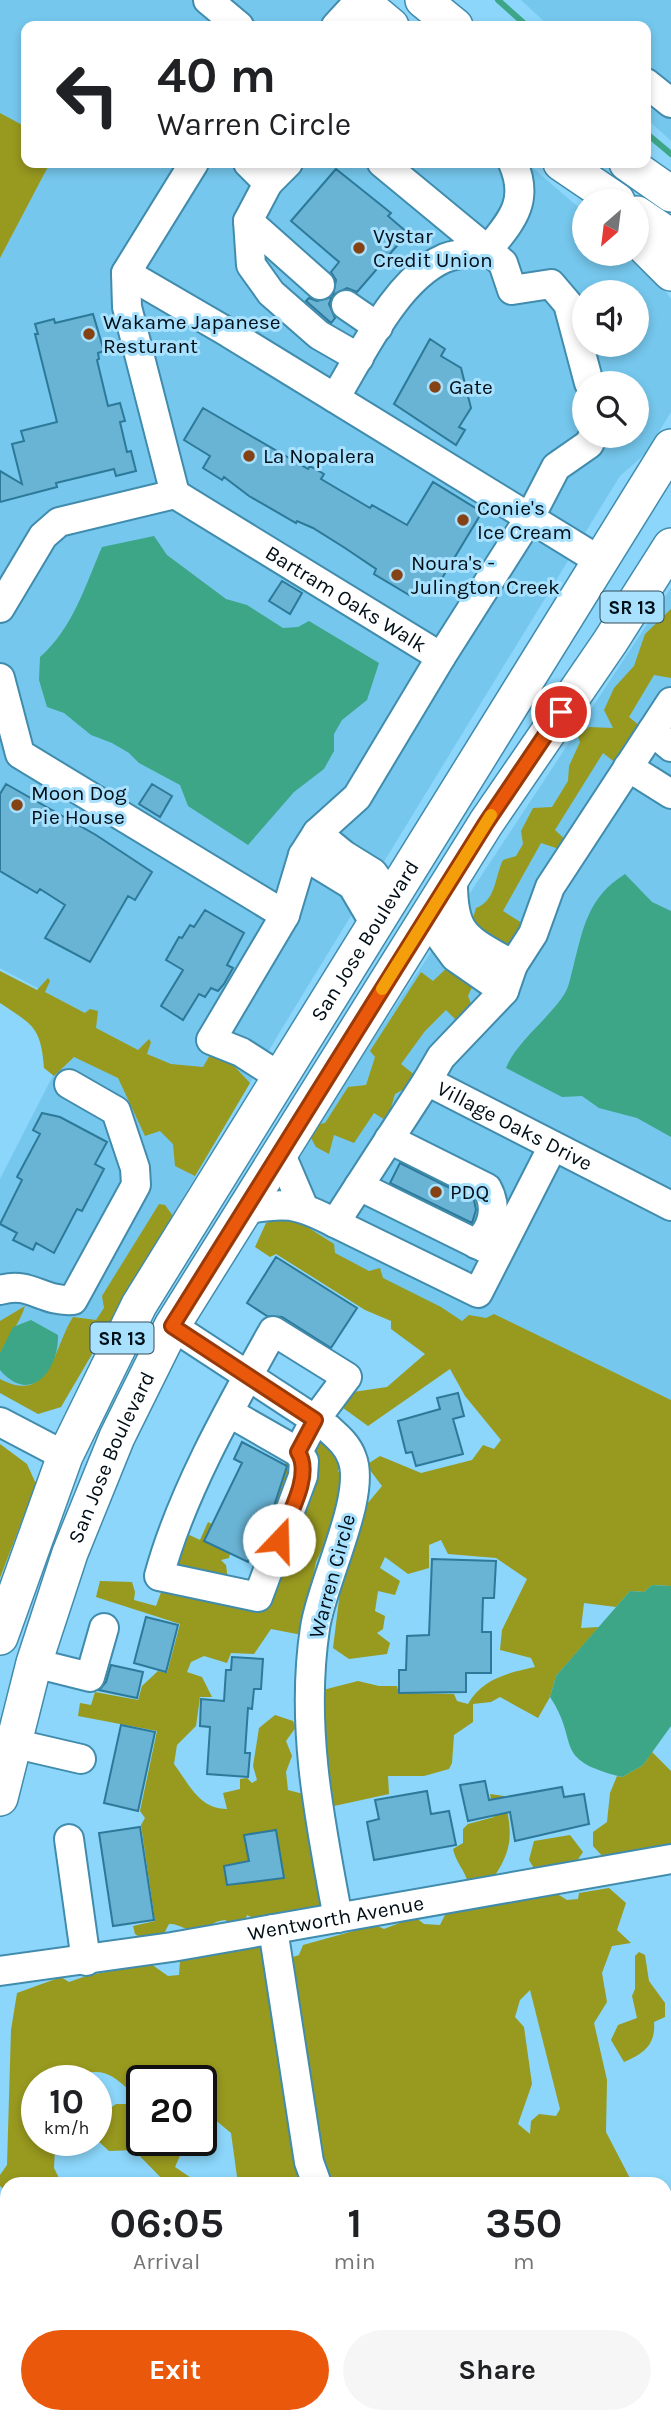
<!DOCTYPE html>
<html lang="en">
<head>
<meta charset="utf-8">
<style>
  :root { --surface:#fff; --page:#f6f6f6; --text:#202124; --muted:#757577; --accent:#ea580c }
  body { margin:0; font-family:Karla,sans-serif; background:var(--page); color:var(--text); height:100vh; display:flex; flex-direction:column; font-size:26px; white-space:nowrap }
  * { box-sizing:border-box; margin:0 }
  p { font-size:23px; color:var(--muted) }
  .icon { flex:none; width:38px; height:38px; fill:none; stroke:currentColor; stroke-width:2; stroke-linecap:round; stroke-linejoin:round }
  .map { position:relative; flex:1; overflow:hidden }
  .sheet { position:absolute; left:0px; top:2177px; width:672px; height:247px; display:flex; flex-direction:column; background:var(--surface); border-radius:21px 21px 0 0; box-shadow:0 4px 10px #0003 }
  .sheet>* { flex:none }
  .hud { position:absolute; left:21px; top:21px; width:630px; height:147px; border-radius:14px; box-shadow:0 4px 10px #0003; background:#fff; color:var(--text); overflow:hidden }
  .needle { width:46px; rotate:208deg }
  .tools { position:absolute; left:572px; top:189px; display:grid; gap:14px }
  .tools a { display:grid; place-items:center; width:77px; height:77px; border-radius:50%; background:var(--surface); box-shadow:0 4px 10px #0003; font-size:35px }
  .speed { position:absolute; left:21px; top:2065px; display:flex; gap:14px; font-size:35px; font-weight:700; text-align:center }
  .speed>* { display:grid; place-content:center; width:91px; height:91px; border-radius:50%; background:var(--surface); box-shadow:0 4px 10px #0003; line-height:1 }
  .speed small { font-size:18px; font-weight:400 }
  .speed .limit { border:4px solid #111; border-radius:10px; background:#fff; color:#111 }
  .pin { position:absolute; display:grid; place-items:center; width:60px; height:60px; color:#fff; margin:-30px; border:4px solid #fff; border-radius:50%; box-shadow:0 2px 7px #0007 }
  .me { position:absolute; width:77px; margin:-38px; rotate:21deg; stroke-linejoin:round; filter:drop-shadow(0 0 5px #0008) }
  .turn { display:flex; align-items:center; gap:24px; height:147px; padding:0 21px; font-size:32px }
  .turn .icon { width:91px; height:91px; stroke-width:2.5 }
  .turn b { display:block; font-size:49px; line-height:60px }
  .eta { display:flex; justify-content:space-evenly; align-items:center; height:119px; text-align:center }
  .eta b { font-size:42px; font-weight:700; line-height:49px }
  .cta { display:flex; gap:14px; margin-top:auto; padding:14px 21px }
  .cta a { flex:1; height:80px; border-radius:42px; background:var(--accent); color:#fff; font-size:28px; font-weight:700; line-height:80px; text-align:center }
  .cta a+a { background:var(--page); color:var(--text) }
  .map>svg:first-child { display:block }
  .built { fill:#75c7ed; fill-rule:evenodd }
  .forest { fill:#98991f; fill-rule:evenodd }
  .water { fill:#3da687 }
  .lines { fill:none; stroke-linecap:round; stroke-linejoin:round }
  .stream { stroke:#3da687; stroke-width:6 }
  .building { fill:#69b3d5; stroke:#2c7999; stroke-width:2 }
  .minor-casing { stroke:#418cad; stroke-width:32 }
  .major-casing { stroke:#418cad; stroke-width:38 }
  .minor { stroke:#fff; stroke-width:28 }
  .major { stroke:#fff; stroke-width:35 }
  .route-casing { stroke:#983908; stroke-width:18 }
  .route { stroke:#ea580c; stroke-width:12 }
  .slow { stroke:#f59e0b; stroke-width:12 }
  .poi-dot { fill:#854215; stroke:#a7e1fe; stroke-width:2.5 }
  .labels { text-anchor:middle; stroke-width:6; stroke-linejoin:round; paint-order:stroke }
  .shield { fill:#a7e1fe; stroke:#324d5c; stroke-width:2 }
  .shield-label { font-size:19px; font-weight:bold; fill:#000e17 }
  .poi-label { font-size:21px; fill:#000e17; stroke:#a7e1fe; text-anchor:start }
  .street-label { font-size:21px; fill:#000e17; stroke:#a7e1fe }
</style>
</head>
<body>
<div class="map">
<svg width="671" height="2423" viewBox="0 0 671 2423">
  <rect width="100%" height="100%" fill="#8bd6fa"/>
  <!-- built -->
  <path class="built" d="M0 0H337L367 26H26V163H527L584 212V254H633L648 266 671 299V412L645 454 620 476 607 497 278 1035 61 1407 38 1414 0 1393V1179L85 1013 0 968V258L45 173 0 150ZM584 292H637V345H584ZM584 383H637V436H584Z
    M521 0H671V141L646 118V26H549Z
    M671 588V1400L502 1318 476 1335 266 1223 269 1198Z"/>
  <!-- forest -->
  <path class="forest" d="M0 113 26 127V163H50L0 258Z
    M671 609V678L654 675 629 717 640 726 617 764 603 753 555 830 570 844 562 850 541 843 503 911 522 923 513 943 498 947 470 928 476 908C496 901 495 876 503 860L516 856 523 844 521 831 533 808 552 807 568 781 569 766 580 742 578 737 589 727 613 728 604 710 614 688 634 666 645 634Z
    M450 965 473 985 468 996 472 1006 458 1022 446 1010 425 1031 401 1064 416 1076 410 1086 395 1094 387 1121 374 1113 354 1143 334 1135 329 1154 316 1147 311 1138 319 1124 325 1123 348 1087 366 1085 375 1057 370 1051 421 972 433 981Z
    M0 971 37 990 48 978 50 981 45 992 85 1013 90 1009 98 1011 96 1028 138 1050 149 1039 151 1042 147 1054 171 1064 203 1067 210 1055 233 1065 250 1083 195 1176 175 1166 173 1144 160 1131 145 1136 118 1078 74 1057 54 1076 44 1068C41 1027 33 1025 0 1003Z
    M159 1204 165 1205 173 1216 61 1407 38 1414 0 1393V1379C51 1406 54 1346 73 1317L96 1320 104 1308 102 1296Z
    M290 1216 334 1244 335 1253 369 1271 380 1268 383 1278 441 1307 462 1321 469 1315 486 1318 494 1314 671 1400V1586L652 1585 644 1592 630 1591 616 1607 584 1603 581 1628 599 1627 556 1676 550 1697 538 1718 500 1697 491 1702 473 1704V1722L454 1735 452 1763 449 1769 424 1776H388L389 1794 334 1806 319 1691 358 1681 379 1686H397L399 1693 454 1694 457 1701 468 1704C482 1679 507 1673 535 1667L531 1658 500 1650 502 1630 527 1579 496 1558 448 1554 441 1540 429 1545V1568L408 1574 385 1557 380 1568 400 1581 395 1595 378 1591 375 1611 385 1616 383 1629 377 1633 390 1643 387 1654 349 1659 333 1648 341 1584 362 1510 382 1486 366 1465 380 1456 421 1473 472 1460 483 1445 494 1449 501 1440 465 1396 450 1369 368 1426 339 1405 353 1392 387 1387 425 1354 391 1329V1321L365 1310 276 1254 270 1257 255 1247 266 1223Z
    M25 1306C20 1323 8 1337 0 1353V1321Z
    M321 1435 342 1463 338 1471 346 1481 345 1501 316 1562 302 1635 271 1629 254 1654 231 1653 227 1663 204 1656 191 1662 187 1672 202 1677 212 1697H200L196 1726 177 1745 174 1764C189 1784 199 1809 227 1809L223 1793 240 1789V1779L247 1778 252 1783 257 1780 253 1766 259 1728 275 1715 293 1721 296 1727 286 1741 292 1756 286 1772 288 1790 307 1795 327 1904C311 1919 267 1926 247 1915L245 1922 231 1924 225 1920C212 1921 208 1929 198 1931 188 1933 180 1923 169 1924L161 1939 147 1942 135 1934 133 1926 155 1921 141 1825 145 1818 140 1811 157 1731 78 1716 80 1703 91 1705 95 1692 138 1700 142 1686 158 1671 167 1673 180 1624 96 1597 100 1581 132 1582 135 1592 134 1600 156 1606 183 1532 200 1540 208 1522 234 1536 229 1558 221 1560 226 1565 228 1580 250 1591 257 1560 244 1555C259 1541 271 1526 265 1507L288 1458Z
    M0 1444 27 1464 36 1484 0 1578Z
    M652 1752 671 1771V1846L604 1858 593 1846V1832L607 1822 610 1793 617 1776 622 1777 643 1765Z
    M490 1794 504 1796C512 1831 514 1847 494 1877L468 1883C465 1870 456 1863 453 1849L463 1843V1829L468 1824 494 1817Z
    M570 1835 583 1852 573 1867 535 1870 529 1860 534 1841Z
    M609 1888 626 1903 617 1930 631 1943 612 1946 602 1973 607 2002 594 2023 607 2080 606 2132 633 2184H238L231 2133 213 2118 201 2124V2081H142V2140H187L175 2167 200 2184H167L134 2150 109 2151 96 2139V2119L109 2121 106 2111 116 2104H126L130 2091C110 2072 100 2067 74 2077L72 2081H37V2140L62 2141 55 2148 54 2168 62 2184H7L6 2203V2191L0 2186V2175L7 2165 11 2030 17 1993 61 1977 69 1982 89 1975 151 1964 168 1976 179 1975 180 1960 258 1944 281 1961 299 1955 303 1945 375 1925 384 1929 415 1917 424 1924 440 1925 448 1909 549 1889 567 1900 578 1899 579 1893ZM530 1990 560 2109 556 2116 539 2114 531 2121 530 2134 518 2124 532 2084 524 2027 515 2017 520 2000Z
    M639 1952 645 1955 649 1981 665 2003V2017L654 2022C656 2045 643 2054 624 2062L611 2040 618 2025 637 2018 632 1996 635 1989V1956Z
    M3 2235H7V2363L3 2344 0 2279 4 2275 0 2271Z
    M665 2395 671 2405V2423H640L639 2417H665Z
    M55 2417H221L229 2423H53Z
    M318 2417H506L503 2423H321Z"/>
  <!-- water -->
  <path class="water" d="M154 536 167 555 226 599 247 605 283 628 298 627 309 621 379 663 367 700 342 720 334 734V751L324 769 294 792 248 845 188 806 180 785 139 763 129 753 112 743 91 735 64 713 47 707 39 680 40 657C73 628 85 586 102 547Z
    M625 874 652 902 671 911V1137L637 1118 599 1108 582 1096 562 1097 506 1068C516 1042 549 1019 565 993 570 984 570 977 573 968 583 928 588 897 625 874Z
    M31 1320 58 1335C59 1370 31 1406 0 1370V1353L13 1327Z
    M652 1585 671 1586V1726L643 1765 622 1777C550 1759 581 1743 550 1697L556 1676 630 1591 644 1592Z"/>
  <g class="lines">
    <!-- stream -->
    <path class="stream" d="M498 0 527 26
      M646 133 671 154"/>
  </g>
  <!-- building -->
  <path class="building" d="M336 169 391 213 388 216 408 233 357 292 347 288 333 295 336 280 331 272 339 262 291 221Z
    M332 297 329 304 335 318 331 323 306 301 309 298 317 301Z
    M93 314 104 351 98 353 99 359 97 360 108 406 120 403 125 421 120 422 127 452 131 451 136 471 116 476 114 469 56 483 57 487 0 502V471L22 484 12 444 24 441 21 431 57 422 35 334H38L35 324 54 319 55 323Z
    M430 339 445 349 441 356 461 368 471 408 459 427 465 430 456 445 394 404Z
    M203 408 308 469 310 466 324 474 321 479 370 508 372 505 407 525 433 482 482 512 438 585 436 584 426 594 411 592 409 595 374 574 376 569 345 548 313 528 297 521 296 523 249 496 224 477 222 480 203 468 210 456 184 440Z
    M282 581 302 593 290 614 269 601Z
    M6 784 96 835 152 872 135 900 128 896 90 962 45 938 65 905 40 889 37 893 0 871V794Z
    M152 784 172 796 160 817 139 804Z
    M205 910 244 933 227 965 233 968 224 984 218 991 211 988 205 997 199 994 183 1020 161 1006 183 970 166 960 179 937 182 938 190 925 194 927Z
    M42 1113 60 1117 107 1142 95 1164 104 1169 82 1211 77 1209 54 1253 36 1243 33 1250 13 1240 17 1233 0 1224 22 1180 17 1177 40 1134 33 1130Z
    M400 1163 474 1200 476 1210 472 1223 390 1183Z
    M276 1257 357 1308 331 1348 282 1317 267 1316 247 1303Z
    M458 1393 464 1416 453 1419 463 1454 416 1466 412 1452 406 1453 398 1421 440 1409 437 1398Z
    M242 1442 287 1466 273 1509 248 1562 204 1541 242 1463 234 1459Z
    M432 1559 496 1561 494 1598H483L482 1632H491V1673H466V1692L399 1693V1670H406L407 1636 429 1635Z
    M146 1617 178 1625 166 1672 134 1663Z
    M232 1657 263 1659 261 1689H254L252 1709 248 1708 245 1753H250L248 1777 207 1774 210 1727 200 1726 201 1699 224 1701 226 1670H231Z
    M111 1665 143 1672 137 1698 99 1690 106 1682Z
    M121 1725 155 1732 138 1811 104 1803Z
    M485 1781 489 1800 562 1787 564 1797 584 1794 589 1824 515 1841 510 1812 468 1821 460 1785Z
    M427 1791 431 1814 449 1811 456 1845 374 1860 367 1822 379 1819 375 1800Z
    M140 1827 154 1920 113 1926 99 1833Z
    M276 1830 284 1878 227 1885 224 1866 249 1861 244 1835Z"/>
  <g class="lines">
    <defs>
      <g id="minor">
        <path d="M208 0 239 26"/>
        <path d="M336 26 360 0"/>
        <path d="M646 83 671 103"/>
        <path d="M248 163 268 183 288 163"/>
        <path d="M382 163 503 263 512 290 551 284 568 304 589 383"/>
        <path d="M268 183 248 221 251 265 271 293 319 335 359 358"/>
        <path d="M248 221 320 285"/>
        <path d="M126 273 229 333 600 561"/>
        <path d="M346 305 378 327"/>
        <path d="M335 398C362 354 396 279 445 258 458 253 475 252 488 250 511 221 530 202 513 163"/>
        <path d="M175 494 127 307 126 273 194 163"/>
        <path id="s1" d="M0 608 43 536 59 522 175 494 441 657 357 797 317 833 303 855 285 915 20 754 0 678"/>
        <path d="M441 657 530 517 556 467 589 444 593 436"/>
        <path id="s2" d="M671 702 550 887 533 934 513 965 504 991 441 1057 427 1081 671 1206"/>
        <path d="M652 731 671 747"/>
        <path d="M628 767 671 794"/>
        <path d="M317 833 344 855 373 873 391 898"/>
        <path d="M303 855 352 885 375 924"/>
        <path d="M453 878C452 936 466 938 513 965"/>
        <path d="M427 919 455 957 504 991"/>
        <path d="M280 1077 241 1052 211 1040 285 915"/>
        <path d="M427 1081 335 1223 478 1293 553 1146"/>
        <path d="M389 1139 487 1188C498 1208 493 1228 476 1244"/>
        <path d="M279 1150 303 1206"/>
        <path d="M359 1186 491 1251"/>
        <path d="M243 1210C286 1202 296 1203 335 1223"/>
        <path d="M0 1290C31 1281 41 1302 73 1300L136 1185 135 1168 116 1111 69 1084"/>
        <path d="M172 1326 329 1429C339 1438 348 1446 352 1458 367 1496 321 1584 315 1628 300 1726 320 1822 338 1918"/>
        <path d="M230 1413 298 1452 304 1461 303 1476 258 1597 159 1576C181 1494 231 1406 273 1331L347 1377 315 1420 298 1452"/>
        <path d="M0 1422 65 1456"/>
        <path d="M34 1663 90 1677 104 1628"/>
        <path d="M12 1743 81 1759"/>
        <path d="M69 1839 86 1961"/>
        <path d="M273 1929 309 2162 317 2184"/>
        <path id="s3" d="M0 1971 172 1947 671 1859"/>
      </g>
      <g id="major">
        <path d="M360 0 391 26"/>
        <path d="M423 0 455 26"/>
        <path d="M561 163 617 201"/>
        <path d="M627 163 671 194"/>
        <path d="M637 214 671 237"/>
        <path d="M637 239 671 273"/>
        <path id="s4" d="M0 1637 65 1456 139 1305 671 447"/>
        <path id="s5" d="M0 1798 34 1663 70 1553 117 1437 172 1326 486 823 610 642 671 546"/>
      </g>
    </defs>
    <!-- minor casing -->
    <use href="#minor" class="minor-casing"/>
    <!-- major casing -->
    <use href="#major" class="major-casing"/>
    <!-- minor -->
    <use href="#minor" class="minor"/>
    <!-- major -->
    <use href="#major" class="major"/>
  </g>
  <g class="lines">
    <defs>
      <path id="route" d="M279 1540C288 1516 313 1475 298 1452L315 1420 172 1326 486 823 561 712"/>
    </defs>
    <!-- route casing -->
    <use href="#route" class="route-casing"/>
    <!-- route -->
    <use href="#route" class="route"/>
    <!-- slow -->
    <path class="slow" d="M382 989 491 815"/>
  </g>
  <!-- markers -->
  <g class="poi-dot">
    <circle cx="359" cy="248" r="7"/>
    <circle cx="89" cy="334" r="7"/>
    <circle cx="435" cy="387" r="7"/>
    <circle cx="249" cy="456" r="7"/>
    <circle cx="463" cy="520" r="7"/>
    <circle cx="397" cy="575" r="7"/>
    <circle cx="17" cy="805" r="7"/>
    <circle cx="436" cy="1192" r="7"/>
  </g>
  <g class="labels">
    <!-- shield labels -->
    <g class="shield">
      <rect x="600.5" y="591.5" width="63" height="31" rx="5"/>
      <rect x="90.5" y="1322.5" width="63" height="31" rx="5"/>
    </g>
    <g class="shield-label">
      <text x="632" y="614">SR 13</text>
      <text x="122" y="1345">SR 13</text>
    </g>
    <!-- poi labels -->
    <g class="poi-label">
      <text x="373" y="243">Vystar<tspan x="373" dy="24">Credit Union</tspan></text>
      <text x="103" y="329">Wakame Japanese<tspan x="103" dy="24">Resturant</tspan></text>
      <text x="449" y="394">Gate</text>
      <text x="263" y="463">La Nopalera</text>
      <text x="477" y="515">Conie's<tspan x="477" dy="24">Ice Cream</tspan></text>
      <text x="411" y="570">Noura's -<tspan x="411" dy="24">Julington Creek</tspan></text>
      <text x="31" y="800">Moon Dog<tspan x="31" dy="24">Pie House</tspan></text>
      <text x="450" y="1199">PDQ</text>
    </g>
    <!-- street labels -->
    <g class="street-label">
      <text dy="7" stroke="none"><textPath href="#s1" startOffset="425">Bartram Oaks Walk</textPath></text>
      <text dy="7" stroke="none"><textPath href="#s4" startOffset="789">San Jose Boulevard</textPath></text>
      <text dy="7" stroke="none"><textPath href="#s2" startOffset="553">Village Oaks Drive</textPath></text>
      <text dy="7" stroke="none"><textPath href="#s5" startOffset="359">San Jose Boulevard</textPath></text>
      <text transform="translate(332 1576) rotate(-75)" y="7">Warren Circle</text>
      <text dy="7" stroke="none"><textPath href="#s3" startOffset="340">Wentworth Avenue</textPath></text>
    </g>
  </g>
</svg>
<div class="tools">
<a><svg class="needle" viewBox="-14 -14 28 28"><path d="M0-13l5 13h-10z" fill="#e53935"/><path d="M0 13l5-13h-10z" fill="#757577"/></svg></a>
<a><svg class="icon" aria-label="sound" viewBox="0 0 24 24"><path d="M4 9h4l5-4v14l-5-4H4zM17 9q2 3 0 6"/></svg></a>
<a><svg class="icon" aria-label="search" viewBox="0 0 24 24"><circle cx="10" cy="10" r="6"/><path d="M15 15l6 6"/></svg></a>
</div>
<div class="speed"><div>10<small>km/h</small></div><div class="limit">20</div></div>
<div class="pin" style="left:561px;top:712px;background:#d93025"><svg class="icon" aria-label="arrive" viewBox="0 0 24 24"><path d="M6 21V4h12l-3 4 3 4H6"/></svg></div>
<svg class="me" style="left:279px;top:1540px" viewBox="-20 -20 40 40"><circle r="19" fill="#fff"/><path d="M0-13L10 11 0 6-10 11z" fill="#ea580c"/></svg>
<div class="hud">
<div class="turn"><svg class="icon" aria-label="left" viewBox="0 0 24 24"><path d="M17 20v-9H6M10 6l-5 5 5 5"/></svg><div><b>40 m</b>Warren Circle</div></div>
</div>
<section class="sheet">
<div class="eta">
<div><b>06:05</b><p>Arrival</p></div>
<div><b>1</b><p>min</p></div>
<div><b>350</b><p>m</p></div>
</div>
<div class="cta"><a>Exit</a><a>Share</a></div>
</section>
</div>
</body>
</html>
